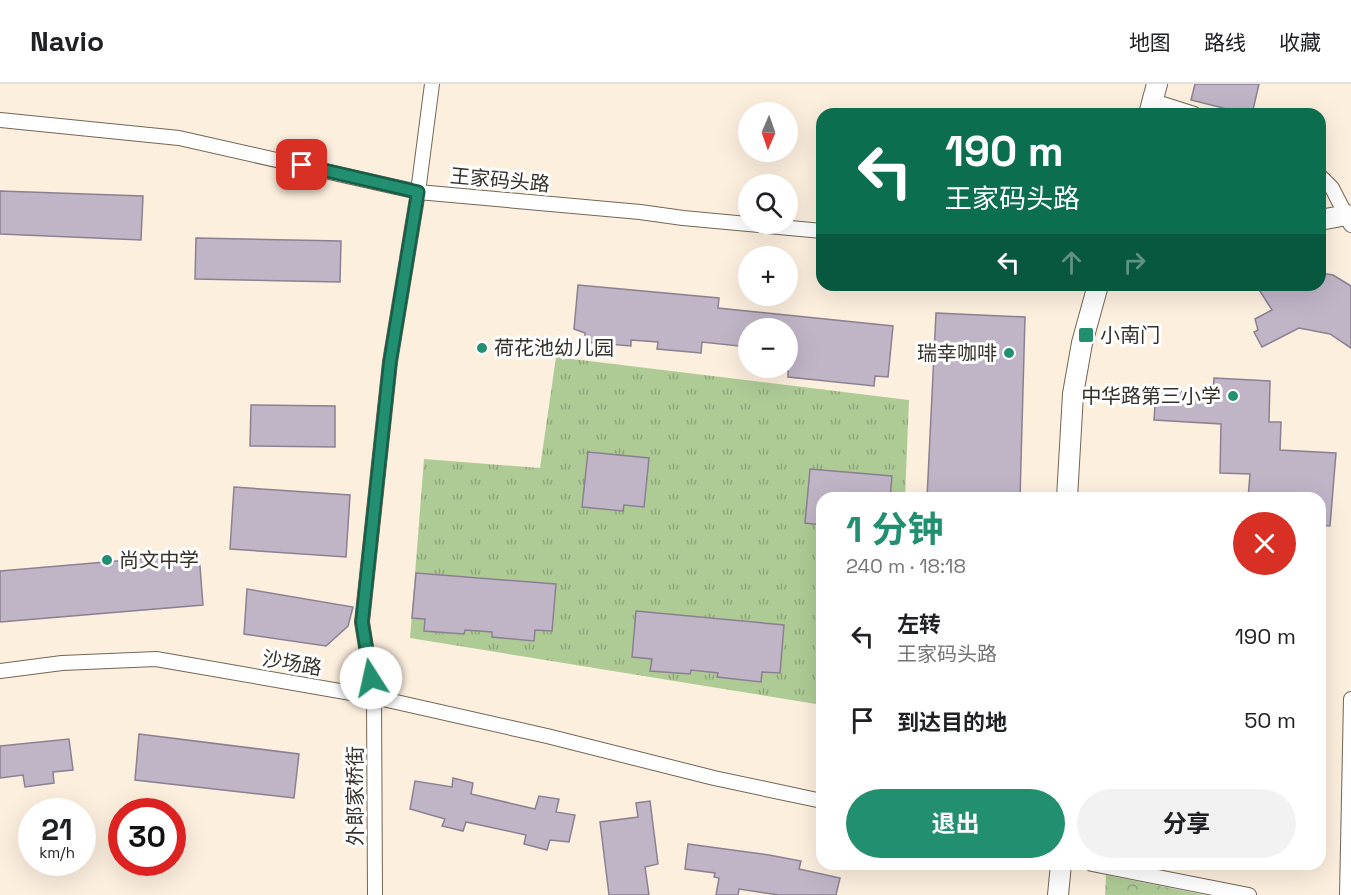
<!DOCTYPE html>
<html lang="zh">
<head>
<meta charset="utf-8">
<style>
  :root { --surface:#fff; --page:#f2f2f2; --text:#202124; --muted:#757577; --line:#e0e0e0; --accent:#229070 }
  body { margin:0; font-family:"Space Grotesk","Noto Sans SC",sans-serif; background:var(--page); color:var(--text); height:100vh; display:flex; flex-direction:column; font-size:22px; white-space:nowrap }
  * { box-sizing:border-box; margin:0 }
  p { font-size:20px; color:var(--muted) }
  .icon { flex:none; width:33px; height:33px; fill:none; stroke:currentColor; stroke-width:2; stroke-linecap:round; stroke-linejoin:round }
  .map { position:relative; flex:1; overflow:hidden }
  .sheet { position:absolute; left:816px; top:408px; width:510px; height:378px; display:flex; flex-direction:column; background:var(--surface); border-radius:18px; box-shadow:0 6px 24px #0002 }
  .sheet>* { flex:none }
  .guide { position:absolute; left:816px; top:24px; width:510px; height:183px; border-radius:18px; box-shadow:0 6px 24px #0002; background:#0b6e4f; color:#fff; overflow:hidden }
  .needle { width:39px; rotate:182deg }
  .buttons { position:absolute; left:738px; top:18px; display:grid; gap:12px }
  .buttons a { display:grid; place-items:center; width:60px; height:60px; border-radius:50%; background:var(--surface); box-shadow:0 6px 24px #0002; font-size:30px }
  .speed { position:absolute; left:18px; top:714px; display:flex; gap:12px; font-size:30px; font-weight:700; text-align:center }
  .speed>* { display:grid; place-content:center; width:78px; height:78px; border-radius:50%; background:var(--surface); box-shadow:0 6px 24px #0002; line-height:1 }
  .speed small { font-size:15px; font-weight:400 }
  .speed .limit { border:9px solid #d22; background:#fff; color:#111 }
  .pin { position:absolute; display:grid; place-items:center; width:51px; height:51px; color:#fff; margin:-26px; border-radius:12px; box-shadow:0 3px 9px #0006 }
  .me { position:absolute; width:66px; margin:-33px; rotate:350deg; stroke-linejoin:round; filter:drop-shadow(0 0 4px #0008) }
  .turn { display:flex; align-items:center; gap:21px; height:126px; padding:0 30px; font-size:27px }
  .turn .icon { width:78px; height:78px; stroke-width:2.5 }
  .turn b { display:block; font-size:42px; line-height:51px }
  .lanes { display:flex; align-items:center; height:57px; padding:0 30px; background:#0003; justify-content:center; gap:30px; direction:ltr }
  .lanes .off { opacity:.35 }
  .round { display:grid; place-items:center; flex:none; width:63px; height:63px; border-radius:32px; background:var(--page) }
  .head { display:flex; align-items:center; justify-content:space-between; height:102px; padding:0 30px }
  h1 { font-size:36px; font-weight:700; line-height:45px; color:var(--accent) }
  .button { display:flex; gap:12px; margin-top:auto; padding:12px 30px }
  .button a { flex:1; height:69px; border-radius:36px; background:var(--accent); color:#fff; font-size:24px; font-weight:700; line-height:69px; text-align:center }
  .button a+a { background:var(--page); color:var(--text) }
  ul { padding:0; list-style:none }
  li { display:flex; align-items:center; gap:18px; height:84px; padding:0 30px }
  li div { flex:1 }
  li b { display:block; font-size:22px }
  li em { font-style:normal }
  header { display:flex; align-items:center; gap:36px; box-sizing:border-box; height:84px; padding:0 30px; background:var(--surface); border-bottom:2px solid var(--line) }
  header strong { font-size:28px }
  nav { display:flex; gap:33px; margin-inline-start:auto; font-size:21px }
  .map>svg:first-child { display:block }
  .grass { fill:url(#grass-tufts) }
  .park { fill:url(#park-crowns) }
  .building { fill:#c0b5c7; stroke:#8b8091; stroke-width:1.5 }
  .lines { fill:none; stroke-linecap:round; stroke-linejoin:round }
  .street-casing { stroke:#726656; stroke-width:16 }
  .secondary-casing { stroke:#726656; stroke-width:22 }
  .street { stroke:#fff; stroke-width:14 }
  .secondary { stroke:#fff; stroke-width:20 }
  .route-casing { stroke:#165e49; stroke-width:15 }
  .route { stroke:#229070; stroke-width:10 }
  .poi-dot { fill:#229070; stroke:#fff; stroke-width:2 }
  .labels { text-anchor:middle; stroke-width:6; stroke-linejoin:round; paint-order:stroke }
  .street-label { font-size:20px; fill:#36302a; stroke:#fff }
  .poi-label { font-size:20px; fill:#36302a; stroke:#fff; text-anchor:start }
</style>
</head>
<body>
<header>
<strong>Navio</strong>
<nav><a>地图</a><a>路线</a><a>收藏</a></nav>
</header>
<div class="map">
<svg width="1351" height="811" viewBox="0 0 1351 811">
  <defs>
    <pattern id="grass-tufts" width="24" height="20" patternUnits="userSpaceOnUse" patternTransform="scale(1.5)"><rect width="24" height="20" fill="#aecb96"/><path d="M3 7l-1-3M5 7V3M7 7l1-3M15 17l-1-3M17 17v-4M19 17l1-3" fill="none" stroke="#8ea57b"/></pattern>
    <pattern id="park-crowns" width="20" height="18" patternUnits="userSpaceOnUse" patternTransform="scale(1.5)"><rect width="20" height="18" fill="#aecb96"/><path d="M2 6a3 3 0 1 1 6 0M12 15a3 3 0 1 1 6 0" fill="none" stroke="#8ea57b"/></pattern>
  </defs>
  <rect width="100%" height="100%" fill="#fdefde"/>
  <!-- grass -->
  <path class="grass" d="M556 273 909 316 905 414H822V621L410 554 424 375 540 384Z"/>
  <!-- park -->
  <path class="park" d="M1106 791 1205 811H1105Z"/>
  <!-- building -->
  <path class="building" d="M1195 0H1259L1252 30H1247L1191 16Z
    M0 107 143 112 141 156 0 150Z
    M196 154 341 157 340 198 195 195Z
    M1321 189 1333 191 1351 202V264L1330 250 1299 244 1262 263 1254 248 1258 246 1255 235 1272 226 1256 201H1320Z
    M578 201 719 214 718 224 893 242 888 293 875 292 874 302 788 293V244H748V263L702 258 701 269 657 265 658 258 631 256V262L585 258V249L574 245Z
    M936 229 1025 233 1020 414H927Z
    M1214 294 1270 297 1269 338H1281L1280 366 1336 369 1330 442 1320 441V414H1248L1250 390 1220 389 1221 340 1154 336 1156 307 1213 308Z
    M251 321 335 322V363L250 362Z
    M588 368 649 374 644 423 624 421 623 427 582 423Z
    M810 385 892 392 890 414H822V441L805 439Z
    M234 403 350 411 346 473 230 465Z
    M199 470 203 521 0 538V487Z
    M416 489 556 500 552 547 535 546 534 557 492 553V548L465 546 464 550 424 547 425 535 412 534Z
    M247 505 353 523 348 542 326 562 244 550Z
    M636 527 784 541 780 589 762 588 761 598 717 593 718 589 691 586 690 590 650 587 652 575 632 573Z
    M139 650 299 670 294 714 135 696Z
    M69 655 73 686 53 688 54 699 25 703 23 691 0 694V662Z
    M453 694 473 699 471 710 535 725 539 712 559 715 556 728 575 731 569 758 550 756 547 766 524 760 526 751 466 738 463 747 442 742 445 735 410 725 415 697 452 703Z
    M650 717 658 780 645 783 649 811H609L600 738 638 733 636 719Z
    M688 760 769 771 801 777 799 785 840 794 836 811H779L739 805 738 811H716L719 794 714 793 715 789 685 785Z"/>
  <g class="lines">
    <defs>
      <path id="street" d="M1153 17 1194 30
        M0 36 179 54 418 108 640 128 683 134 822 147
        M1320 92 1332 104 1351 141
        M0 587 62 579 156 575 374 613 547 652 714 694 822 717
        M1092 780 1249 811
        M375 811 374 613 362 538 390 278 418 108 432 0
        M1347 811 1351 615"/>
      <path id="secondary" d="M1149 30 1157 0
        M1320 136 1347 131
        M1067 414 1073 310 1082 259 1098 201
        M1058 811 1061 780"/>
    </defs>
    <!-- street casing -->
    <use href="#street" class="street-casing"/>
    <!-- secondary casing -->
    <use href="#secondary" class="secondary-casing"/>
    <!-- street -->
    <use href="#street" class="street"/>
    <!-- secondary -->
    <use href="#secondary" class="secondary"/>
  </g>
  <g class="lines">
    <defs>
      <path id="route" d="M302 81 418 108 390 278 362 538 371 594"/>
    </defs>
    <!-- route casing -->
    <use href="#route" class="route-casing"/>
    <!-- route -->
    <use href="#route" class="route"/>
  </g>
  <!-- markers -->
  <g class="poi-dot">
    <rect x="1078" y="243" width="16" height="16" rx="3"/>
    <circle cx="482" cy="264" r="6"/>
    <circle cx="1009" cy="269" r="6"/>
    <circle cx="1233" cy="312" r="6"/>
    <circle cx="107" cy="476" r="6"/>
  </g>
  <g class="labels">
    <!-- street labels -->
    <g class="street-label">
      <text transform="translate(500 96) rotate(5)" y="7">王家码头路</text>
      <text transform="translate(292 579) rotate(10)" y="7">沙场路</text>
      <text transform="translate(355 712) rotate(-90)" y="7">外郎家桥街</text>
    </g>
    <!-- poi labels -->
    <g class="poi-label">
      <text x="1100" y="258">小南门</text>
      <text x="494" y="271">荷花池幼儿园</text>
      <text x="997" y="276" text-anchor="end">瑞幸咖啡</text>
      <text x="1221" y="319" text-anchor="end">中华路第三小学</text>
      <text x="119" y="483">尚文中学</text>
    </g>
  </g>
</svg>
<div class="buttons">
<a><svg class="needle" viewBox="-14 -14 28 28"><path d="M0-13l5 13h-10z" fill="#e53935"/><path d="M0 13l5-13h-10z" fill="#757577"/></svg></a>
<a><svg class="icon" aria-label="search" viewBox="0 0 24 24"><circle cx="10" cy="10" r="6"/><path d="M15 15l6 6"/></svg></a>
<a>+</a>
<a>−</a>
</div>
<div class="speed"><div>21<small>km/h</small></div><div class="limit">30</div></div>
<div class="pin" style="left:302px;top:81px;background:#d93025"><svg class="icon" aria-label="arrive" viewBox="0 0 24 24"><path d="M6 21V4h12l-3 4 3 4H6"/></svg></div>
<svg class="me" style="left:371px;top:594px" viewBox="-20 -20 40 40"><circle r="19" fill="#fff"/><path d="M0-13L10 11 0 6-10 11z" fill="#229070"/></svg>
<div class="guide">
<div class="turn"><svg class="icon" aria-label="left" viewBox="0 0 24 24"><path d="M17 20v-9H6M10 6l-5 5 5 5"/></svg><div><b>190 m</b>王家码头路</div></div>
<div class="lanes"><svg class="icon" aria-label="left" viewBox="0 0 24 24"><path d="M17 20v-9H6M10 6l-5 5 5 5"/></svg><svg class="icon off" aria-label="ahead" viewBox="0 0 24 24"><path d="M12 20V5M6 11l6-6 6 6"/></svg><svg class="icon off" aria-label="right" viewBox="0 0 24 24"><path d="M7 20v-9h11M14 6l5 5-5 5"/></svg></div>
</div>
<section class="sheet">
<div class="head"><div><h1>1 分钟</h1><p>240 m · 18:18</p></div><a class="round" style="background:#d93025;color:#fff"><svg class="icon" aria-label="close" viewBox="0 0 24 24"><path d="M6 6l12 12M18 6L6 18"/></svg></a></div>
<ul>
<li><svg class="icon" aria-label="left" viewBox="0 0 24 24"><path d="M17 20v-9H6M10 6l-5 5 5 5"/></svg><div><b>左转</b><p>王家码头路</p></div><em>190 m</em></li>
<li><svg class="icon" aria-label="arrive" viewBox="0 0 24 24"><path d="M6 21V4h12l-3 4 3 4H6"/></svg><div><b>到达目的地</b></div><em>50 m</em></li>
</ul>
<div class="button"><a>退出</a><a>分享</a></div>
</section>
</div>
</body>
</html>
